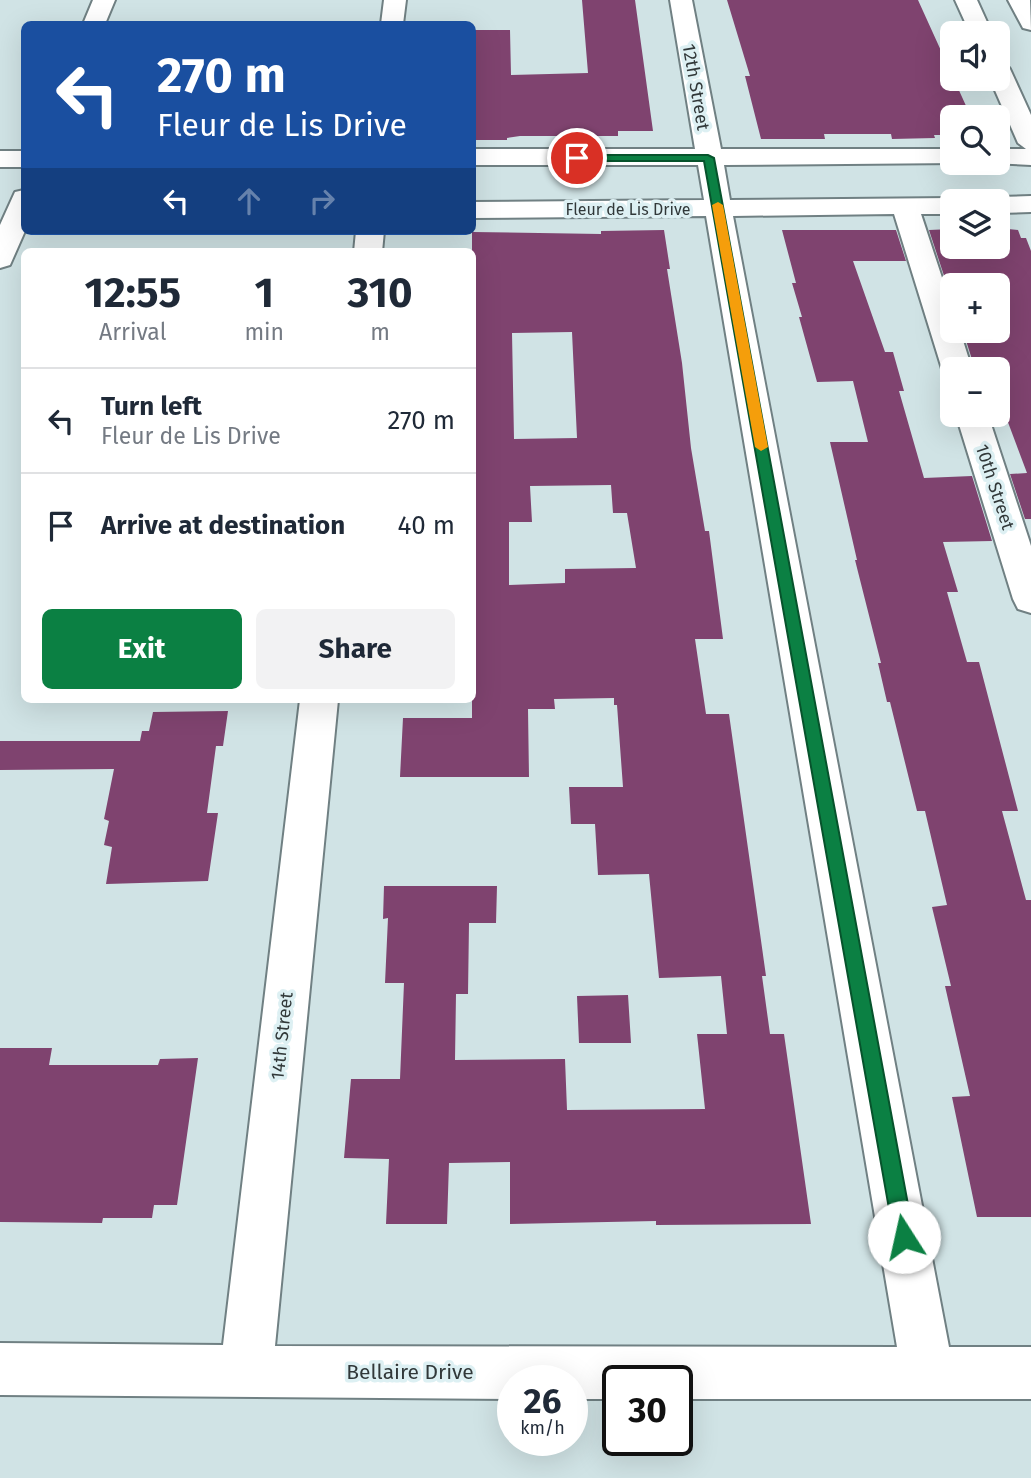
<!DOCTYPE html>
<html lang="en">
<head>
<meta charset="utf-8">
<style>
  :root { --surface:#fff; --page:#f2f2f3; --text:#1f2937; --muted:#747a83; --line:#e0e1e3; --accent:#0b8043 }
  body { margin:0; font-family:"Fira Sans",sans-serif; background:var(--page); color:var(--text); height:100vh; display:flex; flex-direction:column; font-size:26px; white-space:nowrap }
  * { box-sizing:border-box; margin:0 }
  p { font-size:23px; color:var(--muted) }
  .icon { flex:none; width:38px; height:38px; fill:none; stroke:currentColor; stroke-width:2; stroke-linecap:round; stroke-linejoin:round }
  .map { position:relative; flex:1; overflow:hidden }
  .drawer { position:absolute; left:21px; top:248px; width:455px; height:455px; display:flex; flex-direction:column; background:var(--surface); border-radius:10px; box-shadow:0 7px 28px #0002 }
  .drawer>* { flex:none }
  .banner { position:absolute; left:21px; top:21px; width:455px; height:214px; border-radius:10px; box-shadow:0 7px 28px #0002; background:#1a4fa0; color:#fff; overflow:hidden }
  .tools { position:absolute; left:940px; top:21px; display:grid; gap:14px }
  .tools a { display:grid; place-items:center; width:70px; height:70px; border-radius:10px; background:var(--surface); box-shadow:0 7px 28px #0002; font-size:35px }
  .speed { position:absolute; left:497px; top:1365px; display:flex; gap:14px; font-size:35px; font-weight:700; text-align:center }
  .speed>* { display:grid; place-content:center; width:91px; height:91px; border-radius:50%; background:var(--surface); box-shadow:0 7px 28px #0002; line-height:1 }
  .speed small { font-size:18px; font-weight:400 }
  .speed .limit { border:4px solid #111; border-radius:10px; background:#fff; color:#111 }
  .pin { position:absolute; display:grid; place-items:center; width:60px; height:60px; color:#fff; margin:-30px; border:4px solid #fff; border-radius:50%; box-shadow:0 2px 7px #0007 }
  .me { position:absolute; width:77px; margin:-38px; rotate:350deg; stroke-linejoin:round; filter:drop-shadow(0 0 5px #0008) }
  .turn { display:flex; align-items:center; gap:24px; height:147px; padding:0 21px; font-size:32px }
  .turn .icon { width:91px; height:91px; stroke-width:2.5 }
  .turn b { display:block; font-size:49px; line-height:60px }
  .lanes { display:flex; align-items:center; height:66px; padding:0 21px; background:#0003; justify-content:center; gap:35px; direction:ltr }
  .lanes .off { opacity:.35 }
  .eta { display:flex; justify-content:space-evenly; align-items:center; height:119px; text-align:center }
  .eta b { font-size:42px; font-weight:700; line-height:49px }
  .button { display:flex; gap:14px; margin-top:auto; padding:14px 21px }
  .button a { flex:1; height:80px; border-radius:10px; background:var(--accent); color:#fff; font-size:28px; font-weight:700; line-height:80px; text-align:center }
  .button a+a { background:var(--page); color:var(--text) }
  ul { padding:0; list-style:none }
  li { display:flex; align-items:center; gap:21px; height:105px; padding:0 21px; border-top:2px solid var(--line) }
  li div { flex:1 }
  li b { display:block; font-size:26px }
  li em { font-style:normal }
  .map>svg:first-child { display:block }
  .building { fill:#7f436f; fill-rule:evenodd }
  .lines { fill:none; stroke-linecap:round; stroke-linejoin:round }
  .street-casing { stroke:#708083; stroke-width:4 }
  .primary-casing { stroke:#708083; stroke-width:4 }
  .street { fill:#fff; fill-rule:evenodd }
  .primary { fill:#fff; fill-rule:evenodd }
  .route { fill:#0b8043; stroke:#07532c; stroke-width:2 }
  .slow { fill:#f59e0b }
  .labels { text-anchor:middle; stroke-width:7; stroke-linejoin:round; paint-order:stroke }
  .far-street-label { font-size:16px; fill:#313839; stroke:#ddf0f3 }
  .street-label { font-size:18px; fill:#313839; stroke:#ddf0f3 }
  .near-street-label { font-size:21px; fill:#313839; stroke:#ddf0f3 }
</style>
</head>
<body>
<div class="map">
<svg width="1031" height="1478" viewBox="0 0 1031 1478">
  <rect width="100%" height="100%" fill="#d0e3e5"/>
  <!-- building -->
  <path class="building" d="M582 0H635L653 131H618V136H520L507 138V140H472V30H510L511 75 588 73Z
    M727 0H918L967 108H961L966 117H952V135H934L935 138 892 139 891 134H824L825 139H761L745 76H750Z
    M952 229V247H998V229H1008L1018 230 1021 238H1026L1031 251V519H1025L1010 474 1027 473 1006 417 994 418 993 415H998V369H975L963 331H998V285H952V300L929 230Z
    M664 230 670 269H667L682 363 691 448 705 531H709L723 639H695L706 714H729L766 976H762L770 1034H784L811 1224 656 1225V1221L510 1224V1162L449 1163 447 1224H386L389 1159 344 1158 351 1079H400L404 983H385L388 918 383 919 384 886H497L496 923H469L468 994H456L455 1060 565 1059 567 1110 705 1109 697 1034H727L721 976 659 978 649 874 598 875 595 824H571L569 787H623L617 705H614V698L554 699 555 709H528L529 777H400L403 718H472V232L601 234V231ZM572 332 577 438 514 439 512 333ZM611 485 613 513H627L636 568 565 569V583L509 585V522H532L530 486Z
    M782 230H896L906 261H853L885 352H893L904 391H899L924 478 972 476 992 541 943 542 958 592H947L967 662H979L1018 811H1002L1026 900H1031V1217H977L952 1097 970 1096 945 986H951L932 907 947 905 925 811H917L890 702H887L878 663H881L855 560H857L830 442H868L853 381 817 382 799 317H802L792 283H796Z
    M228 711 223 746H216L207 813H218L208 881 106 884 112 847 104 845 109 821 104 819 114 769 0 770V741H140L142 731H149L153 712Z
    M628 995 631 1043H579L577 996Z
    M0 1048H52L49 1065H158L160 1059 198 1058 177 1205H154L152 1218H103L102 1223 0 1222Z"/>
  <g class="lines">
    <defs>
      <path id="street" d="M93 0H115L105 24H83Z
        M384 0H406L403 24H381Z
        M670 0H692L721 149H952V163H960L724 165 730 200 952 198 962 201H952V214H921L952 308V331H960L972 369H952V378L946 376 942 369 894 214 733 216 949 1347H1031V1399H677V1381H618V1399H572V1381H513V1399L0 1395V1343L223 1345 300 700H338L275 1346 897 1347 706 216 472 218V202L704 200 698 165H472V149H695Z
        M955 0H977L992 33H970Z
        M998 62 1006 64 1010 69 1031 115V165L990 163H998V149H1026L1018 143 990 79H998Z
        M0 151H24V167H0Z
        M24 190 25 231 10 265 0 268V225L15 192Z
        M1031 196V212L998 213V201H987L998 197Z
        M356 231H384L382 252H354Z
        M956 415H988L1031 546V613L1018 609 1013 599Z"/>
      <path id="primary" d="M1008 0H1030L1031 30 1023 28Z"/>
    </defs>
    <!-- street casing -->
    <use href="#street" class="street-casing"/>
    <!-- primary casing -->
    <use href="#primary" class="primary-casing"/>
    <!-- street -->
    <use href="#street" class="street"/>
    <!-- primary -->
    <use href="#primary" class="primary"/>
  </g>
  <!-- route -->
  <path class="route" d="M574 155H708L714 158 914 1237 911 1244 904 1247 897 1244 894 1237 704 161H577L572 158Z"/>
  <!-- slow -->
  <path class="slow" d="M718 202 723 205 768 447 761 451 755 447 712 205Z"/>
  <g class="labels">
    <!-- far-street labels -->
    <g class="far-street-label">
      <text x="628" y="215">Fleur de Lis Drive</text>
    </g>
    <!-- street labels -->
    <g class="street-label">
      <text transform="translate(696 87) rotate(80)" y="6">12th Street</text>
      <text transform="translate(995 487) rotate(72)" y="6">10th Street</text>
      <text transform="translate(282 1036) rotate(-84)" y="6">14th Street</text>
    </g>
    <!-- near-street labels -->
    <g class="near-street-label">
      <text x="410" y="1379">Bellaire Drive</text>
    </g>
  </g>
</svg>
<div class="tools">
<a><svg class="icon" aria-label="sound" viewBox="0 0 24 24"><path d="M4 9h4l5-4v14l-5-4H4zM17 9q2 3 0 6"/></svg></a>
<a><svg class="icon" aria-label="search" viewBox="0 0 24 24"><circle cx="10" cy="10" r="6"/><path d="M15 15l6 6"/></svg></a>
<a><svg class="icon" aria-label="layers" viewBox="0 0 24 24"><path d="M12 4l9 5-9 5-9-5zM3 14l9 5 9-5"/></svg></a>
<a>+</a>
<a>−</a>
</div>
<div class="speed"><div>26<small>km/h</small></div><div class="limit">30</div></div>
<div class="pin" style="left:577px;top:158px;background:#d93025"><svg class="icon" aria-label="arrive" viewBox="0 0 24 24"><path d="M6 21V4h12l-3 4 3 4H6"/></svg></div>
<svg class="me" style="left:904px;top:1237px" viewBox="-20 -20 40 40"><circle r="19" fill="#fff"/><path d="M0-13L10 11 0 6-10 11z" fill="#0b8043"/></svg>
<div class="banner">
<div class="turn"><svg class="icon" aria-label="left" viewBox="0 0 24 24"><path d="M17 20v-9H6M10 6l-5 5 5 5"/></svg><div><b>270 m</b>Fleur de Lis Drive</div></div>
<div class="lanes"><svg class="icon" aria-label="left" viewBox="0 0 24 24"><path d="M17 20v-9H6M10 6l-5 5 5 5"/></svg><svg class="icon off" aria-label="ahead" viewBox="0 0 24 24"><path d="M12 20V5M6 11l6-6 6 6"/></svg><svg class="icon off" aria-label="right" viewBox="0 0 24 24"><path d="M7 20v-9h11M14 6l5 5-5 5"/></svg></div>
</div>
<section class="drawer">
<div class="eta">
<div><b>12:55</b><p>Arrival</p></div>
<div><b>1</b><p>min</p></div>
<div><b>310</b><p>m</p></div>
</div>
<ul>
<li><svg class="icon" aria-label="left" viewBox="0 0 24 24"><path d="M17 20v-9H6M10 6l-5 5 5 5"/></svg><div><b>Turn left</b><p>Fleur de Lis Drive</p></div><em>270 m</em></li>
<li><svg class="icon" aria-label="arrive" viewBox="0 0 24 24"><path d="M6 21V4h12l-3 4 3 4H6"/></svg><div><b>Arrive at destination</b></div><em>40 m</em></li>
</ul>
<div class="button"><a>Exit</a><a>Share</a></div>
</section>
</div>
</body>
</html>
